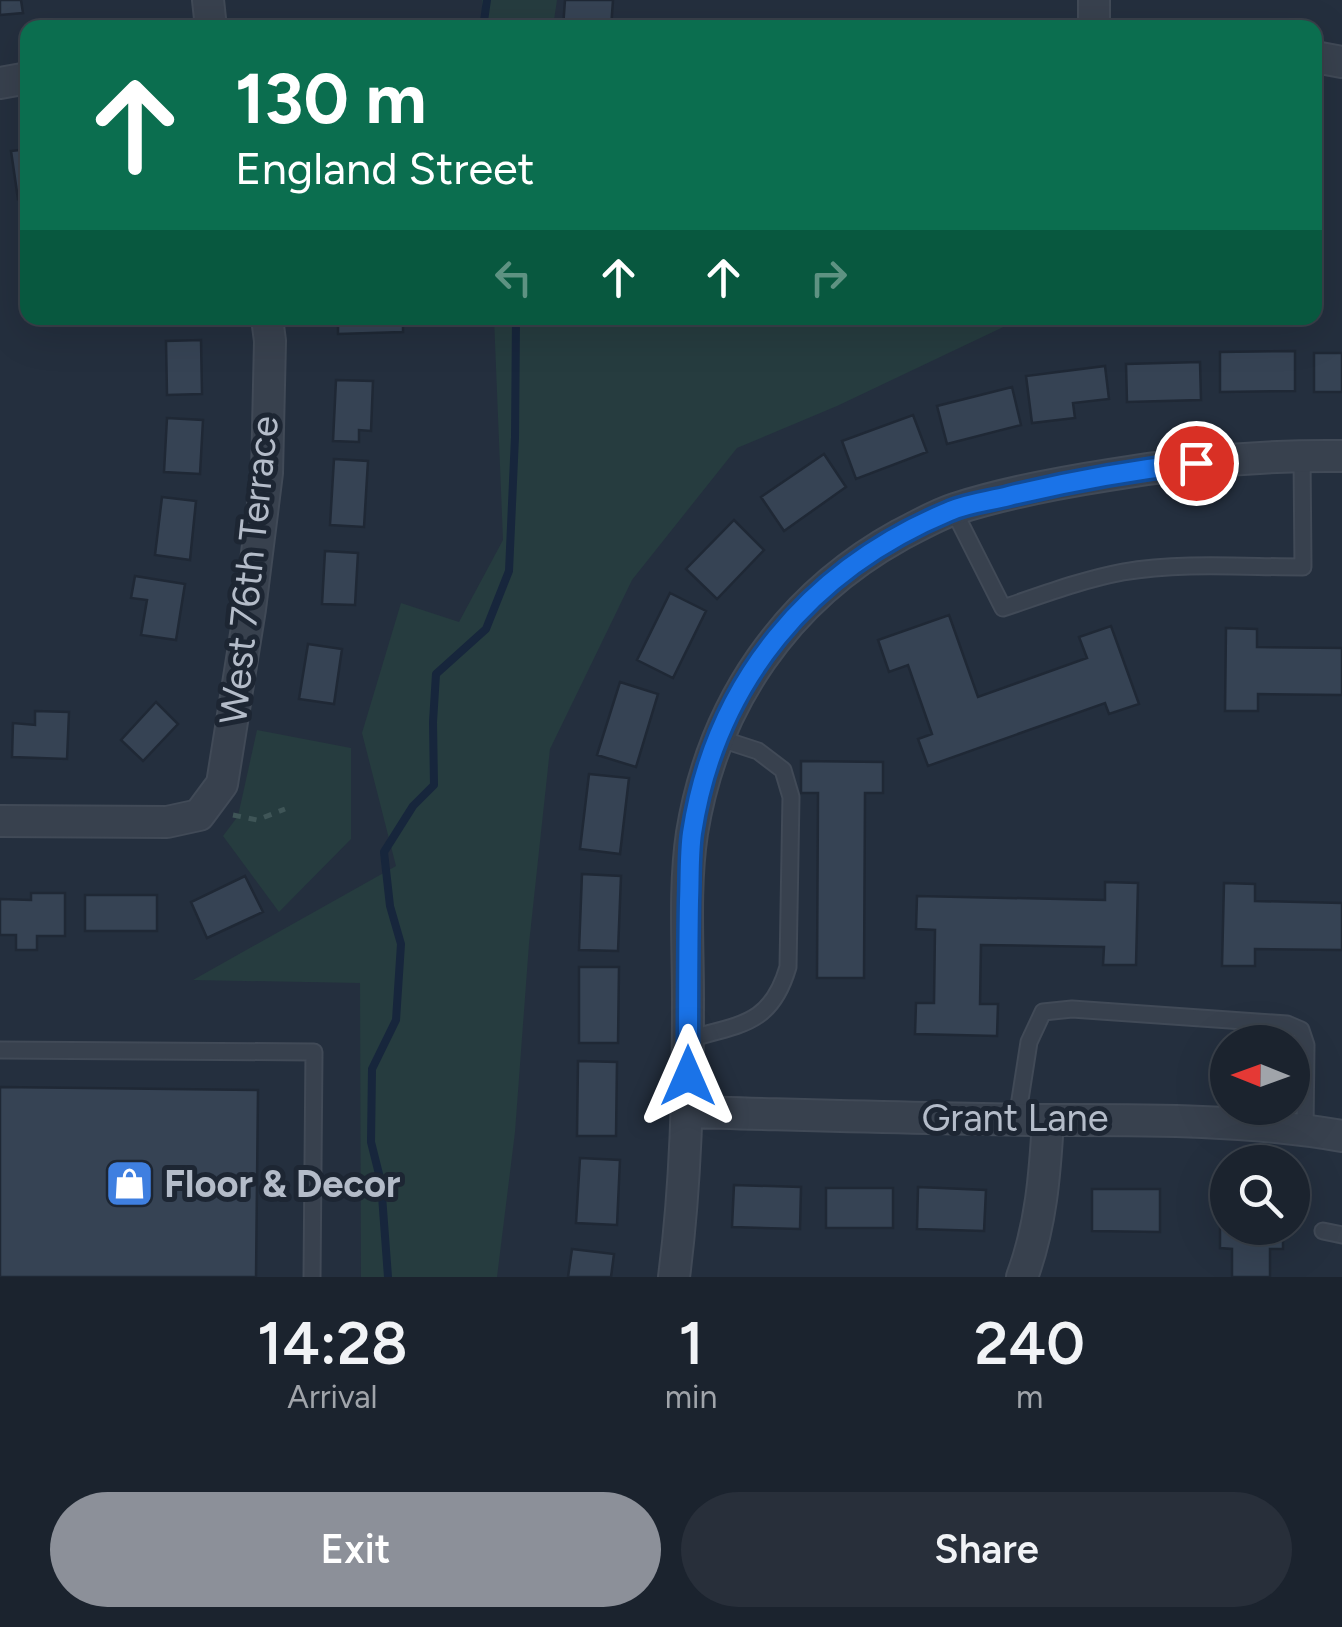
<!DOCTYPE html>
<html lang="en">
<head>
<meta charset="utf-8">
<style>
  :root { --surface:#1b232e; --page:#282f3a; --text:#f1f3f6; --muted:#a0a4aa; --line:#39404a; --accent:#8c9099 }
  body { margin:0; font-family:Figtree,sans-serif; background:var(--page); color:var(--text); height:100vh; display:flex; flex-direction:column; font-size:38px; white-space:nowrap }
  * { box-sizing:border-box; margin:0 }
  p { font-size:32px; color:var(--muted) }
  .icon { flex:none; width:55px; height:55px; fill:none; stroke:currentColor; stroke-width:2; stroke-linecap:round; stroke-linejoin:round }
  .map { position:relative; height:1277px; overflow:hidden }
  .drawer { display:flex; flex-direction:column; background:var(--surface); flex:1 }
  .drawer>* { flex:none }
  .hud { position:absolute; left:20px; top:20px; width:1302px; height:305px; border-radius:20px; box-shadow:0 10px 40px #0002,0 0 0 2px var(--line); background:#0b6e4f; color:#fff; overflow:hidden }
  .needle { width:65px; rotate:271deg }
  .controls { position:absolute; left:1210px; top:1025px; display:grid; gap:20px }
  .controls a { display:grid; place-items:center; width:100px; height:100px; border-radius:50%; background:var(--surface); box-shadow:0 10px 40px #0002,0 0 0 2px var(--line); font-size:50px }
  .pin { position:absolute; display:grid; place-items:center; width:85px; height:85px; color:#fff; margin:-42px; border:5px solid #fff; border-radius:50%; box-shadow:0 2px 10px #0007 }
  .me { position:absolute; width:110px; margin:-55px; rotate:0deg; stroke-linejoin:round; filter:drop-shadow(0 0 8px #0008) }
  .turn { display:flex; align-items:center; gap:35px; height:210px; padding:0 50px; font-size:45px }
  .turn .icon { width:130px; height:130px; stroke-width:2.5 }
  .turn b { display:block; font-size:70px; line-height:85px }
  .lanes { display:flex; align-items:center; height:95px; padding:0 50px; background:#0003; justify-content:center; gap:50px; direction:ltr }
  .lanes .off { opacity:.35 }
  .eta { display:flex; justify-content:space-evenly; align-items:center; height:170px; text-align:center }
  .eta b { font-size:60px; font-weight:600; line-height:70px }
  .action { display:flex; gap:20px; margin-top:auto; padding:20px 50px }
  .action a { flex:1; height:115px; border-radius:60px; background:var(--accent); color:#fff; font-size:40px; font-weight:600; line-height:115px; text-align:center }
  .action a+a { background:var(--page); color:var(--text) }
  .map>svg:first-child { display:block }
  .green { fill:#263c3f }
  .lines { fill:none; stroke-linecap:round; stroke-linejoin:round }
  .stream { stroke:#17263c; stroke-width:8 }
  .building { fill:#364354; stroke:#1f2835; stroke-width:2.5 }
  .service-casing { stroke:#414a57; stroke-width:19 }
  .minor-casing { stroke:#414a57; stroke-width:34 }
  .path { stroke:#3f5557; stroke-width:5; stroke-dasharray:8 8; stroke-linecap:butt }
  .service { stroke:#38414e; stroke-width:15 }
  .minor { stroke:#38414e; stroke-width:30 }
  .route-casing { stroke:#114b97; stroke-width:25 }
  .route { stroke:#1a73e8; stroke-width:18 }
  .labels { text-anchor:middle; stroke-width:10; stroke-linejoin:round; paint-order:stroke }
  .street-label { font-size:38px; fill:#b4bcc9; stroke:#1d2633 }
  .poi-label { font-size:38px; font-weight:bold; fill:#b4bcc9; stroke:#1d2633; text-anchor:start }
</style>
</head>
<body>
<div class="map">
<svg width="1342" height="1277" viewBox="0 0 1342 1277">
  <rect width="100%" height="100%" fill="#242f3e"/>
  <!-- green -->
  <path class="green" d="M482 0H557L553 27H483Z
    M494 318H1040L1016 321 837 406 737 448 632 580 550 749 529 944 515 1132 497 1277H361L360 983 193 980 396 866 362 733 401 603 459 622 503 540Z
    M257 730 351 748V839L279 912 223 836 238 816Z"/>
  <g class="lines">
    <!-- stream -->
    <path class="stream" d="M483 28 487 0
      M388 1277 381 1182 371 1142 372 1069 396 1020 401 944 390 906 384 852 413 806 434 785 433 722 436 674 486 629 509 571 515 437 516 318"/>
  </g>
  <!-- building -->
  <path class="building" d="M0 0H21L23 13 0 15Z
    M565 0H613L611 28H563Z
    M28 149V197L18 199 11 151Z
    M338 318H403V332L338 334Z
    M201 340 202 394 167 395 166 341Z
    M1295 351V391L1220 392V352Z
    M1314 353H1342V392H1314Z
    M1200 362 1201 400 1127 402 1126 364Z
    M1105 366 1109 399 1073 403 1075 418 1032 423 1026 376Z
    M336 380 373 381 371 431 359 430V442L333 441Z
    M1012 387 1021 425 947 444 937 406Z
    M913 415 927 452 856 479 842 441Z
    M167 418 203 420 200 474 164 472Z
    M824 454 846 487 784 531 761 497Z
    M334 459 368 461 364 527 330 525Z
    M162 497 196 501 190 560 155 555Z
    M734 520 764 550 717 599 686 569Z
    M325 551 358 553 355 605 322 604Z
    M135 576 185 584 176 640 141 635 147 600 131 598Z
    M670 593 706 611 673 678 637 660Z
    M949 615 978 697 1087 658 1079 637 1111 626 1139 704 1109 714 1105 703 928 766 918 739 932 734 908 665 889 672 878 640Z
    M1226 628 1257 629V647L1342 648V695L1258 694V711H1225Z
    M308 644 342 649 334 704 299 699Z
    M620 682 658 694 636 767 597 755Z
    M156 702 178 724 143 761 121 740Z
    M35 711 69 712 67 759 12 757 13 723 35 725Z
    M801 761 883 762V793H865L864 978H817L818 793H801Z
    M589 774 629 778 620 854 580 849Z
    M582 874 621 876 618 951 579 950Z
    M245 876 263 912 207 938 191 902Z
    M1105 882 1138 883 1136 965H1103L1104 947 981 945 980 1004H998L997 1036 915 1034 916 1003H934L935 930 916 929 917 896 1105 900Z
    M1224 883 1255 884V901L1342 903V950L1255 949V966H1222Z
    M31 893H65V936H37V950H16V935H0V899L31 900Z
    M85 895H157V931H85Z
    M579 967H619L618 1043H579Z
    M578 1061 617 1062 616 1136H577Z
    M0 1087 258 1090 256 1277H0Z
    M580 1158 620 1160 617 1225 576 1223Z
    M734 1185 801 1187 800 1229 732 1227Z
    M918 1187 986 1190 984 1231 917 1229Z
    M826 1188H893V1228H826Z
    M1092 1189H1160V1232L1092 1231Z
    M1220 1202H1228V1228H1283V1249H1270V1277H1232V1249L1220 1248Z
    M572 1249 614 1254 611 1277H568Z"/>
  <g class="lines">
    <defs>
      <path id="service" d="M953 509 1003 608C1042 595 1081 580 1123 572 1181 562 1244 567 1303 567L1302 456
        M688 1039C741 1024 771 1025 788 967L791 797 783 770 758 751 718 738
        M0 1050 314 1052 312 1277
        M1017 1119 1029 1042 1043 1012 1072 1009 1287 1024 1301 1030 1306 1045 1305 1130
        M1323 1231 1342 1235"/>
      <path id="minor" d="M208 0 211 28
        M1094 0V28
        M1315 57 1342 62
        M0 83 28 78
        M0 821 167 822 199 815 222 784 250 609 267 473 270 341 267 318
        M688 1112C807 1115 927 1119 1046 1120 1145 1120 1244 1119 1342 1136
        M674 1277C686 1184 688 1092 688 998 688 945 684 886 692 833 713 704 786 598 900 535 918 526 936 515 955 509 1004 493 1058 483 1109 475 1186 462 1264 455 1342 456
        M1022 1277C1041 1226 1045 1174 1048 1120"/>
    </defs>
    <!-- service casing -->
    <use href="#service" class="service-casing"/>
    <!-- minor casing -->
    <use href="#minor" class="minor-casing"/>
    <!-- path -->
    <path class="path" d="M233 815 257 820 285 809"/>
    <!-- service -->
    <use href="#service" class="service"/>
    <!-- minor -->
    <use href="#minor" class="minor"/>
  </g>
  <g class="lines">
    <defs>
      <path id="route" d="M688 1076C688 1018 688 959 689 901 690 879 689 855 692 833 715 682 810 569 950 511 968 503 990 501 1009 496 1071 481 1132 470 1196 463"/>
    </defs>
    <!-- route casing -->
    <use href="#route" class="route-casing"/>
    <!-- route -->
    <use href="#route" class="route"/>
  </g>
  <!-- icons -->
  <defs>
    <symbol id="shop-square" viewBox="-11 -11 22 22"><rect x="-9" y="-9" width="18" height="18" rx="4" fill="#3f7fe0" stroke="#1d2633"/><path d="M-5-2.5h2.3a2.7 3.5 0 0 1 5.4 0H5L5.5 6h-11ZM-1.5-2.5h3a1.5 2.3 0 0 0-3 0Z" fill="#fff"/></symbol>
  </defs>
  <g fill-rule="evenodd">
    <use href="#shop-square" x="102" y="1156" width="55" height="55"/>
  </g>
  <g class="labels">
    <!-- street labels -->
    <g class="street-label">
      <text transform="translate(249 570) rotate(-84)" y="13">West 76th Terrace</text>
      <text x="1015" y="1131">Grant Lane</text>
    </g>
    <!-- poi labels -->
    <g class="poi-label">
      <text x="164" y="1197">Floor &amp; Decor</text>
    </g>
  </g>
</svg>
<div class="controls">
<a><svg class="needle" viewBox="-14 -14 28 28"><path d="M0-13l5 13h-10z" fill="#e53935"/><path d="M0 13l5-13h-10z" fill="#a0a4aa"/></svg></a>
<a><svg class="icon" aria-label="search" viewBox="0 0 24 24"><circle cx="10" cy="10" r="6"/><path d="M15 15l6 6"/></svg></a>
</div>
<div class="pin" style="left:1196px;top:463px;background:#d93025"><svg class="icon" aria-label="arrive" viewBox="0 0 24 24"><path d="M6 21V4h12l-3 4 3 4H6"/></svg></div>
<svg class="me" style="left:688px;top:1076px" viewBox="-20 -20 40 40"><path d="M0-17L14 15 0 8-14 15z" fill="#1a73e8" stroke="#fff" stroke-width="4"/></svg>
<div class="hud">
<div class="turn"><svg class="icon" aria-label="ahead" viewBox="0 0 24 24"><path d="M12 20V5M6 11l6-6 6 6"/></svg><div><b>130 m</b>England Street</div></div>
<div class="lanes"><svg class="icon off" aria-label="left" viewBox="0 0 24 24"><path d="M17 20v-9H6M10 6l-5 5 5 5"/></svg><svg class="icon" aria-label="ahead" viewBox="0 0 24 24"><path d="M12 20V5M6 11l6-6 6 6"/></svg><svg class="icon" aria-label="ahead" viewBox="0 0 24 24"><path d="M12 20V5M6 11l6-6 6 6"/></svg><svg class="icon off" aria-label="right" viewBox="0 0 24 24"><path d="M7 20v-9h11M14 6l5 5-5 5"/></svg></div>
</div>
</div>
<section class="drawer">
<div class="eta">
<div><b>14:28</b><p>Arrival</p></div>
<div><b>1</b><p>min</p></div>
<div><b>240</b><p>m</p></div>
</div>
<div class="action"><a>Exit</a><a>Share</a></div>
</section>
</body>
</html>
